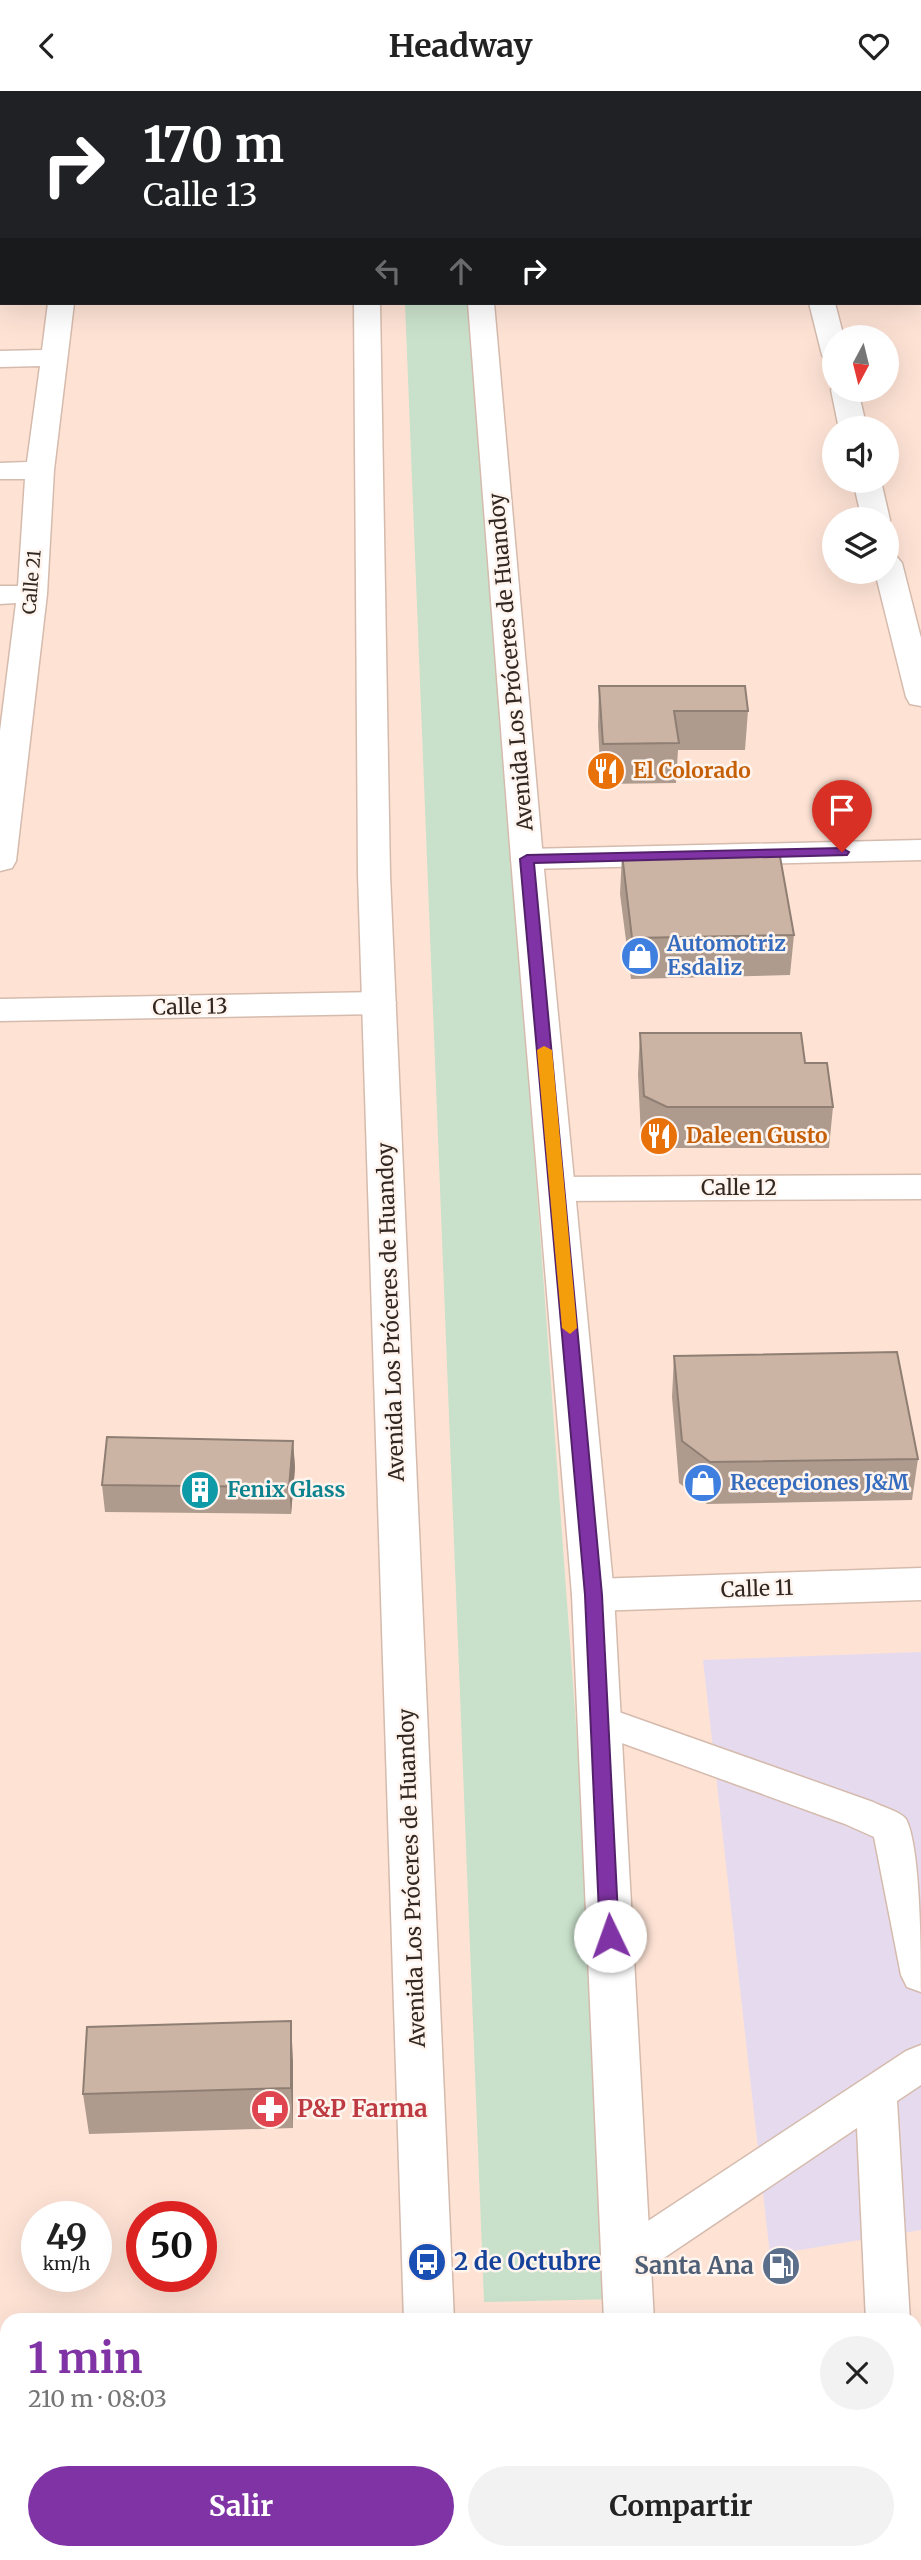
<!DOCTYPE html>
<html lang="es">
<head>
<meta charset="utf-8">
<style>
  :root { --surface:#fff; --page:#f2f2f2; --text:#222; --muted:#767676; --accent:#8033a4 }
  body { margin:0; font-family:Merriweather,serif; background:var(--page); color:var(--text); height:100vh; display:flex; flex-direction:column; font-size:26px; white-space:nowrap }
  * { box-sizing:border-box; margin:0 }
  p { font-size:23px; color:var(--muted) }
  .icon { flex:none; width:38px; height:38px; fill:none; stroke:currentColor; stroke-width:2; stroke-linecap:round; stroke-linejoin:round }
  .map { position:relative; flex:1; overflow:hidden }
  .details { position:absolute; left:0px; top:2222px; width:922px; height:247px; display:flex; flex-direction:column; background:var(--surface); border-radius:21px 21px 0 0; box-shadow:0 7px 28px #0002 }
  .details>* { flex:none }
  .banner { position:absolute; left:0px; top:0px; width:922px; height:214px; box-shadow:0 7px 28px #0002; background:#202124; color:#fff; overflow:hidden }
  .needle { width:46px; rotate:187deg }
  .tools { position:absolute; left:822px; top:234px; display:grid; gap:14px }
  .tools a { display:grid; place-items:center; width:77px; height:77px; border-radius:50%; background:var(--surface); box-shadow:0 7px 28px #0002; font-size:35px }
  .speed { position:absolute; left:21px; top:2110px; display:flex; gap:14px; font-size:35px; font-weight:700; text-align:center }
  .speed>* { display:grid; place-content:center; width:91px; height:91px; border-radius:50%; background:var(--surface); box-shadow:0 7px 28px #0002; line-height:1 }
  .speed small { font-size:18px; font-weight:400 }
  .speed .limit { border:10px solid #d22; background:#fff; color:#111 }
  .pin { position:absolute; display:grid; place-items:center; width:60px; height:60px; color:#fff; margin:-72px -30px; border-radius:50% 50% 50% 0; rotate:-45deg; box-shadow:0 0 7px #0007 }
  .pin .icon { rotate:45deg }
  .me { position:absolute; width:77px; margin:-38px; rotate:357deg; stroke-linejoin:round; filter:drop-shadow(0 0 5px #0008) }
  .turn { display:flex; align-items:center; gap:24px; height:147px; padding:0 28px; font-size:32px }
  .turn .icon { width:91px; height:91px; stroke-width:2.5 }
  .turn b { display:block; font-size:49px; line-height:60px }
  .lanes { display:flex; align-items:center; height:66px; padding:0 28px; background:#0003; justify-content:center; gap:35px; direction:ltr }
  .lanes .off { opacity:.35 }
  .round { display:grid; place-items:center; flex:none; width:74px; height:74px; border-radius:37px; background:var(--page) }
  .summary { display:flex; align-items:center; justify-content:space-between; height:119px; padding:0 28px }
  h1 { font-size:42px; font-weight:700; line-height:52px; color:var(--accent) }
  .action { display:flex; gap:14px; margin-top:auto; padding:14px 28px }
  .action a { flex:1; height:80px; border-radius:42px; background:var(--accent); color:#fff; font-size:28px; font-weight:700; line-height:80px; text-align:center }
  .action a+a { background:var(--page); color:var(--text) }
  header { display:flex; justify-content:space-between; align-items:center; height:91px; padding:0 28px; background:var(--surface); font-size:32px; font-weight:700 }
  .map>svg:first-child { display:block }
  .education { fill:#e6daee }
  .green { fill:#c9e1cb }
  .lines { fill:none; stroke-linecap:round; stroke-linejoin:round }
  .service-casing { stroke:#d5bbad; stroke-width:3 }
  .minor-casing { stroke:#d5bbad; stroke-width:3 }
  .tertiary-casing { stroke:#d5bbad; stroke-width:3 }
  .secondary-casing { stroke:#d5bbad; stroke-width:3 }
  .primary-casing { stroke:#d5bbad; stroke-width:3 }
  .service { fill:#fff; fill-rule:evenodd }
  .minor { fill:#fff; fill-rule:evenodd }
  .tertiary { fill:#fff; fill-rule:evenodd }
  .secondary { fill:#fff; fill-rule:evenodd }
  .primary { fill:#fff; fill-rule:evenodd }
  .wall { fill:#af9b8d }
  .shaded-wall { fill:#8f7e73 }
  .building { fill:#ccb4a4; stroke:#8f7e73; stroke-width:2 }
  .route { fill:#8033a4; stroke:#53216b; stroke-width:2 }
  .slow { fill:#f59e0b }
  .labels { text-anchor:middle; stroke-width:5; stroke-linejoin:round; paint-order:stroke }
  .far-street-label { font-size:18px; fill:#322822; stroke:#fff4ee }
  .street-label { font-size:21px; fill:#322822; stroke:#fff4ee }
  .food-label { font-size:21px; font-weight:bold; fill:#c56008; stroke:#fff4ee; text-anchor:start }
  .shop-label { font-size:21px; font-weight:bold; fill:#366cbe; stroke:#fff4ee; text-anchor:start }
  .culture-label { font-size:21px; font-weight:bold; fill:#0d838f; stroke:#fff4ee; text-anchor:start }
  .near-health-label { font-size:24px; font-weight:bold; fill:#be3a42; stroke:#fff4ee; text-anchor:start }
  .near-transit-label { font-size:24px; font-weight:bold; fill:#164399; stroke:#fff4ee; text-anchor:start }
  .near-service-label { font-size:24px; font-weight:bold; fill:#4e5e75; stroke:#fff4ee; text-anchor:end }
</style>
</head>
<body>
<header><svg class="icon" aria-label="back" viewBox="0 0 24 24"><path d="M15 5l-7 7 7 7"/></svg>Headway<svg class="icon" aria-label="heart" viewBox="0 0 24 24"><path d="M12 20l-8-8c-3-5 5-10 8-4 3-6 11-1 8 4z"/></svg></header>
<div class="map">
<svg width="921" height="2469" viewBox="0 0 921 2469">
  <rect width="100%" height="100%" fill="#fee3d5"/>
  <!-- education -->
  <path class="education" d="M921 1561V2139L770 2164 703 1569Z"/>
  <!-- green -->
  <path class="green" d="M405 212H472L618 2208 484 2211Z"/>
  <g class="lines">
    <defs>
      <path id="service" d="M599 1614 873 1711C882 1716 900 1720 906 1728 921 1757 921 1863 921 1901L907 1896 901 1884 874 1746 845 1733 586 1639 580 1629 586 1619Z
        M921 1954V1994L897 2010 910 2230H866L857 2037 640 2183 625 2189 610 2183 603 2169 610 2155 906 1960Z"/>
      <path id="minor" d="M78 0H102V2H78Z
        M762 0H786L787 2H763Z
        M912 0H921V12L920 2H911Z
        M0 51H2V65H0Z
        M920 128H921V142H920Z
        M0 148H2V164H0Z
        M48 212H74L54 379 47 503 16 770 12 777 0 780V640L16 512 0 513V495H18L25 388H0V372L27 371 40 275 0 276V260L42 259Z
        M809 212H835L844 247H835V272L826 270 822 264Z
        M835 293V299H858L867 338H839L831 299Z
        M853 390H881L890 429 887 433V429H862Z
        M887 463 897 466 902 472 921 547V615L910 613 906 606 875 481H887Z
        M921 749V769L527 778 515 775 511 768 515 761 527 758Z
        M379 901 391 904 396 912 391 920 379 923 0 930V908Z
        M921 1084V1108L557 1110 544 1107 539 1098 544 1089 557 1086Z
        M921 1477V1509L593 1520 578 1515 572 1504 578 1493 593 1488Z"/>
      <path id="tertiary" d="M921 2259V2307L915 2308V2260Z"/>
      <path id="secondary" d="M352 0H376V2H352Z
        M452 0H476V2H452Z
        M354 212H380L390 784 454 2230H404L358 784Z
        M468 212H494L543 768 614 1504 654 2230H604L572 1504 511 768Z
        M7 2428V2462H30L27 2469H0V2430Z
        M410 2462H464V2469H410Z
        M613 2462H667L668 2469H614Z"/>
      <path id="primary" d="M921 2357V2407L915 2409V2359Z
        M458 2462H541L538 2469H455Z"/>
    </defs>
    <!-- service casing -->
    <use href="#service" class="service-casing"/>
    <!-- minor casing -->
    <use href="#minor" class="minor-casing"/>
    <!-- tertiary casing -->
    <use href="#tertiary" class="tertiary-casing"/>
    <!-- secondary casing -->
    <use href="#secondary" class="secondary-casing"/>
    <!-- primary casing -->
    <use href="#primary" class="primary-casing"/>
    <!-- service -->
    <use href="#service" class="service"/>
    <!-- minor -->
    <use href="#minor" class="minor"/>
    <!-- tertiary -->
    <use href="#tertiary" class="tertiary"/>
    <!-- secondary -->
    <use href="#secondary" class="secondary"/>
    <!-- primary -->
    <use href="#primary" class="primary"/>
  </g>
  <!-- wall -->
  <path class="wall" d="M599 595 748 620 745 659H678L676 692 601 693 598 635Z
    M622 763 794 844 790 884 631 888 620 803Z
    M640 942 805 972 833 1016 829 1057H665L641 1046 638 983Z
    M674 1265 918 1368 912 1409 707 1413 679 1392 672 1306Z
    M293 1350 295 1377 291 1423 105 1421 102 1394Z
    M293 1970V2037L89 2043 83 2003Z"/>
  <!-- shaded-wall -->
  <path class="shaded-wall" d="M293 1350 295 1377 291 1423 289 1396Z
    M291 1930 293 1970V2037L291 1997Z"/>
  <!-- building -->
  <path class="building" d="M525 0H615V2H526Z
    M599 595H745L748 620H674L679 652 603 653Z
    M779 760 794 844 632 847 622 763Z
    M640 942H801L805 972H827L833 1016H667L644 1005Z
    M897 1261 918 1368 710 1371 682 1350 674 1265Z
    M107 1346 293 1350 289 1396 102 1394Z
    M291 1930V1997L83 2003 87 1936Z"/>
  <!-- route -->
  <path class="route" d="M842 757 849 761 847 764 534 772 602 1504 619 1845 616 1850 610 1853 603 1850 600 1845 585 1504 520 768 527 764Z"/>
  <!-- slow -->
  <path class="slow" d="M544 955 552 959 577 1237 570 1243 562 1237 537 959Z"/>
  <!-- icons -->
  <defs>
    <symbol id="restaurant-disc" viewBox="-11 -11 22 22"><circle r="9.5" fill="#e8710a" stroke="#fff4ee"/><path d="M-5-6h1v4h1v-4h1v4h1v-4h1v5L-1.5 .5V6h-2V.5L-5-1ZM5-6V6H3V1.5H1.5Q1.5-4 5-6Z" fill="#fff"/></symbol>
    <symbol id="shop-disc" viewBox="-11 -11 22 22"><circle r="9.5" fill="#3f7fe0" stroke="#fff4ee"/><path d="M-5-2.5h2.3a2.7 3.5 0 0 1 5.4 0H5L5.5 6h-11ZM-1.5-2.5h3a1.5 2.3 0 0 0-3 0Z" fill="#fff"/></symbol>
    <symbol id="building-disc" viewBox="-11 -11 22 22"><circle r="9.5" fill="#0f9aa8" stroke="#fff4ee"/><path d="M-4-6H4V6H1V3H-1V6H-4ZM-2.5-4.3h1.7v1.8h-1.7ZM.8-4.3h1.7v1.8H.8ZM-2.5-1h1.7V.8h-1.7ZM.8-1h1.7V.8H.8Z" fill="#fff"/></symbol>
    <symbol id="pharmacy-disc" viewBox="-11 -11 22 22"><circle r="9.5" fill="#e0444e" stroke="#fff4ee"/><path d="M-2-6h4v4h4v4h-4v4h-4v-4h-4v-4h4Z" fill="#fff"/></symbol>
    <symbol id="bus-disc" viewBox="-11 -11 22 22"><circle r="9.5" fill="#1a4fb4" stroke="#fff4ee"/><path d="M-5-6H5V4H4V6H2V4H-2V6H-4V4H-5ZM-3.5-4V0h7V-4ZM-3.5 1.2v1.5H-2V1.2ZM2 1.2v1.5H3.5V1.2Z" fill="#fff"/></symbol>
    <symbol id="fuel-disc" viewBox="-11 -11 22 22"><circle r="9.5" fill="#5c6f8a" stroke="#fff4ee"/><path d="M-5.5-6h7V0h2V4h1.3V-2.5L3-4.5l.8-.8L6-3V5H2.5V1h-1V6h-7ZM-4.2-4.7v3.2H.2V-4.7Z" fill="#fff"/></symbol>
  </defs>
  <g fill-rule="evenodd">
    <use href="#restaurant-disc" x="584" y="658" width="44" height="44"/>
    <use href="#shop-disc" x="618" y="843" width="44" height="44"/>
    <use href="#restaurant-disc" x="637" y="1023" width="44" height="44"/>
    <use href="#shop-disc" x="681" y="1370" width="44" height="44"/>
    <use href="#building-disc" x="178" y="1377" width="44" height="44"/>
    <use href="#pharmacy-disc" x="248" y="1996" width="44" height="44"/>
    <use href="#bus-disc" x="405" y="2149" width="44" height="44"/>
    <use href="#fuel-disc" x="759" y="2153" width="44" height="44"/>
  </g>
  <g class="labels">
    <!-- far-street labels -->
    <g class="far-street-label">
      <text transform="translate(32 491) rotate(-85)" y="6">Calle 21</text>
    </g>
    <!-- street labels -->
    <g class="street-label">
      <text transform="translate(511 571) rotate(-95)" y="7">Avenida Los Próceres de Huandoy</text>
      <text transform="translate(190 916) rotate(-1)" y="7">Calle 13</text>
      <text x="739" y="1104">Calle 12</text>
      <text transform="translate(391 1221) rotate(-92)" y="7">Avenida Los Próceres de Huandoy</text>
      <text transform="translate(757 1498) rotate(-2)" y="7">Calle 11</text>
      <text transform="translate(412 1787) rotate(-92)" y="7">Avenida Los Próceres de Huandoy</text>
    </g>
    <!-- food labels -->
    <g class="food-label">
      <text x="633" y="687">El Colorado</text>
      <text x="686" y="1052">Dale en Gusto</text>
    </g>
    <!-- shop labels -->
    <g class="shop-label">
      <text x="667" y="860">Automotriz<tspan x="667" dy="24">Esdaliz</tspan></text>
      <text x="730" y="1399">Recepciones J&amp;M</text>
    </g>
    <!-- culture labels -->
    <g class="culture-label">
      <text x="227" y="1406">Fenix Glass</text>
    </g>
    <!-- near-health labels -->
    <g class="near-health-label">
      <text x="297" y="2026">P&amp;P Farma</text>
    </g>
    <!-- near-transit labels -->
    <g class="near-transit-label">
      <text x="454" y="2179">2 de Octubre</text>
    </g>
    <!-- near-service labels -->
    <g class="near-service-label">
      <text x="754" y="2183">Santa Ana</text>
    </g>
  </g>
</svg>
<div class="tools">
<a><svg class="needle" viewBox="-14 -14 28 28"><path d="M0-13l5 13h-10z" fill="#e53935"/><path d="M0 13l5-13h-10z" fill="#767676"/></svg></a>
<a><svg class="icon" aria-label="sound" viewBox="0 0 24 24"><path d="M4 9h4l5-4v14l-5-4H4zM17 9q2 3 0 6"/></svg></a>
<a><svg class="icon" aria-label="layers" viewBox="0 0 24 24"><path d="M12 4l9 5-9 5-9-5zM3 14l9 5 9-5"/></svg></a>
</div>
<div class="speed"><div>49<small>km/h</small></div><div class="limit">50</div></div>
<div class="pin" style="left:842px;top:761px;background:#d93025"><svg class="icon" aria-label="arrive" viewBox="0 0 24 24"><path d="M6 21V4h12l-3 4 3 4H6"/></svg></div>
<svg class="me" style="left:610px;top:1845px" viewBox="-20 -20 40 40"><circle r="19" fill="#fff"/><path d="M0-13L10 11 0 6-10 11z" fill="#8033a4"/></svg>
<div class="banner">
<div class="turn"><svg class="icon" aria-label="right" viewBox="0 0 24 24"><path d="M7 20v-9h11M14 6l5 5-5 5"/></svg><div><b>170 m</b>Calle 13</div></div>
<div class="lanes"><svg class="icon off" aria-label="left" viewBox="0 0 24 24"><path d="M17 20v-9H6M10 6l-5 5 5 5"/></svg><svg class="icon off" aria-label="ahead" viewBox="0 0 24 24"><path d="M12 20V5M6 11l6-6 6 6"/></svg><svg class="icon" aria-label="right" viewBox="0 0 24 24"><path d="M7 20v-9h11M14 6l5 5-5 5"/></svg></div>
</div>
<section class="details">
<div class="summary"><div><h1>1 min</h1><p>210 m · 08:03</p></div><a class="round"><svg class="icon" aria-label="close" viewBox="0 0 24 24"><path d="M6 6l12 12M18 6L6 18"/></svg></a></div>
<div class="action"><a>Salir</a><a>Compartir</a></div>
</section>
</div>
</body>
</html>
